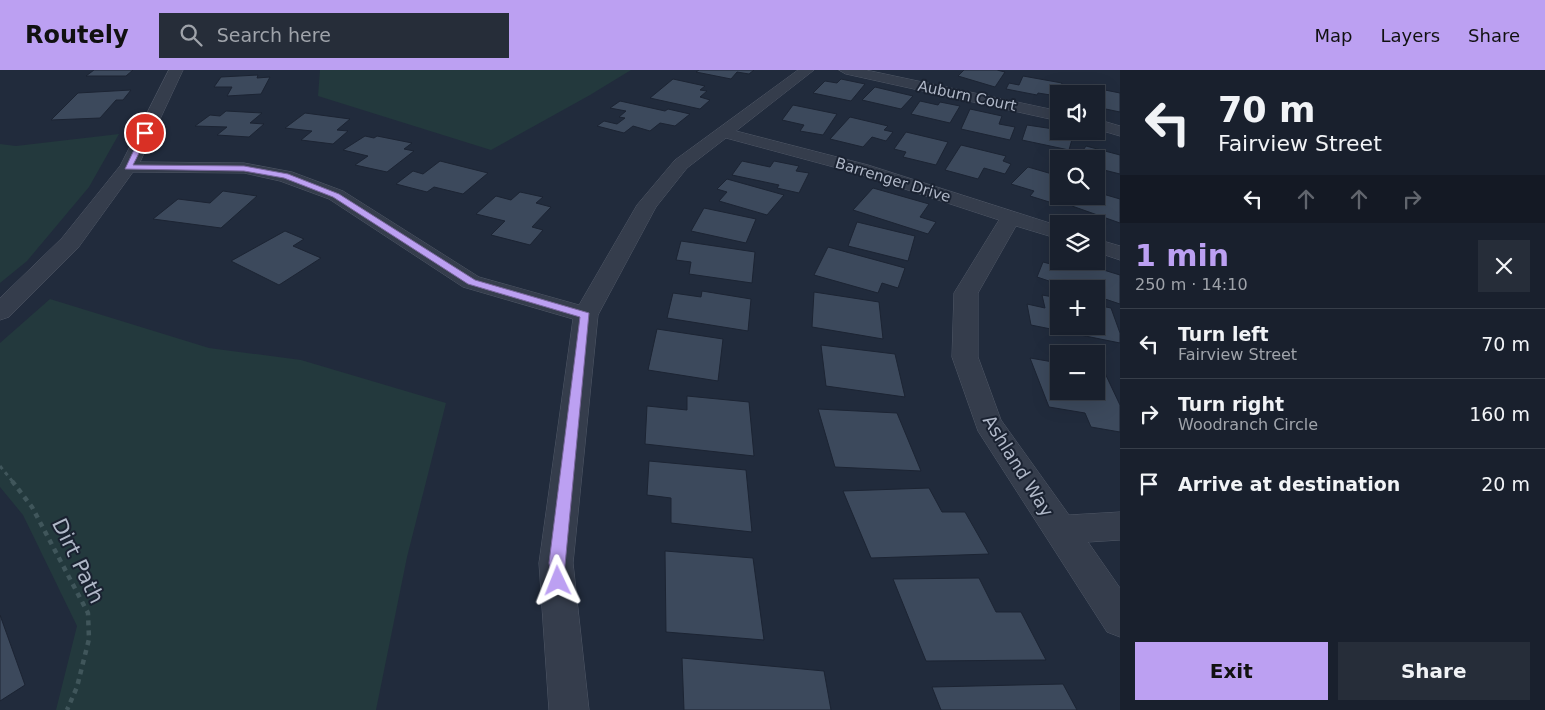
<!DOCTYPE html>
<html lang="en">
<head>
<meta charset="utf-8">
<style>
  :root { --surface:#19202d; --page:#262d39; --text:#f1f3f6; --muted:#9fa3aa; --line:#373e49; --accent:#bca0f2 }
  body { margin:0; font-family:"DejaVu Sans",sans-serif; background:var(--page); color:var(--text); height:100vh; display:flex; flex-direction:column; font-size:19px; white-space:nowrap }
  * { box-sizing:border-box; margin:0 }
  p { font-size:16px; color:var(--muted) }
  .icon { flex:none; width:28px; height:28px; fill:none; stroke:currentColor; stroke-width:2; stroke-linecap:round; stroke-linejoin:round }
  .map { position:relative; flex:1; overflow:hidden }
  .side { display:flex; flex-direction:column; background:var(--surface); width:425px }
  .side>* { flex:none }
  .hud { background:#19202d; color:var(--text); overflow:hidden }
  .buttons { position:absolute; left:1050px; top:15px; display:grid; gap:10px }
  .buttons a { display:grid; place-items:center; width:55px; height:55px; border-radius:0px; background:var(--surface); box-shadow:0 5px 20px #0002,0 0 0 1px var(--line); font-size:25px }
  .pin { position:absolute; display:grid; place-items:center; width:42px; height:42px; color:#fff; margin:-21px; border:2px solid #fff; border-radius:50%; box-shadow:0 1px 5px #0007 }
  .me { position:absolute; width:55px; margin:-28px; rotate:358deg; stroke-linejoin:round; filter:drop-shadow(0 0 4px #0008) }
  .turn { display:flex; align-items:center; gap:18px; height:105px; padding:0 15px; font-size:22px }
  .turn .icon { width:65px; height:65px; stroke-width:2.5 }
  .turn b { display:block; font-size:35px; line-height:42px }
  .lanes { display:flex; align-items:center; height:48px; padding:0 15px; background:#0003; justify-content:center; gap:25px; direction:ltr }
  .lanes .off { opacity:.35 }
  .round { display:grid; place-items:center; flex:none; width:52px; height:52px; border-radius:0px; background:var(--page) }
  .summary { display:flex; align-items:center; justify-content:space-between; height:85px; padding:0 15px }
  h1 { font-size:30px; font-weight:700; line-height:38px; color:var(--accent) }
  .cta { display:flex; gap:10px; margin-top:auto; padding:10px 15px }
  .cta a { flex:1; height:58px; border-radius:0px; background:var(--accent); color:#111; font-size:20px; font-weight:700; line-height:58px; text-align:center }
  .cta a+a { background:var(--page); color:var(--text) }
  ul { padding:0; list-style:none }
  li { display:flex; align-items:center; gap:15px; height:70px; padding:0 15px; border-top:1px solid var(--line) }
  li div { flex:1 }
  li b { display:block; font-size:19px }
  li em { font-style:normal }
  header { display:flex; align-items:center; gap:30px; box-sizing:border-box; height:70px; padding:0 25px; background:var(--accent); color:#111 }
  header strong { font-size:24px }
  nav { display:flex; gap:28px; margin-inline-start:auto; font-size:18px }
  .search { width:350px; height:45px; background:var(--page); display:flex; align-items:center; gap:12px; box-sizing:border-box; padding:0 18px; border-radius:0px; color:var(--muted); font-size:19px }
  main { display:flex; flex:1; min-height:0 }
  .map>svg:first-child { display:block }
  .green { fill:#23393d }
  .building { fill:#3c495c; stroke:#1c2433 }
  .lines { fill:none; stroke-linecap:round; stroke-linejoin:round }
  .minor-casing { stroke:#505867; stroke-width:1 }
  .path-far1 { stroke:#40565b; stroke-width:3; stroke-dasharray:4 4; stroke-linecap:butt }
  .path { stroke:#40565b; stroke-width:4.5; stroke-dasharray:5 5; stroke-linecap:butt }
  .minor { fill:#353d4c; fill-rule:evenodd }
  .route { fill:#bca0f2; stroke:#7a689d }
  .labels { text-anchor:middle; stroke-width:4; stroke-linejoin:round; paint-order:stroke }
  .far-street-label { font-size:15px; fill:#b0b8c8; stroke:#1a2231 }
  .street-label { font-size:18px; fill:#b0b8c8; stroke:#1a2231 }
  .near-street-label { font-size:21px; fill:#b0b8c8; stroke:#1a2231 }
</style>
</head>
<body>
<header>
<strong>Routely</strong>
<div class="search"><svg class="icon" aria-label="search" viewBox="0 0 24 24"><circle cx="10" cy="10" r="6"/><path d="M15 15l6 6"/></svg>Search here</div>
<nav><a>Map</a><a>Layers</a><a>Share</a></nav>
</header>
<main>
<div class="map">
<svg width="1120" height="640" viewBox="0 0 1120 640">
  <rect width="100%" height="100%" fill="#212b3c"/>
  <!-- green -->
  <path class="green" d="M320 0H631L590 25 491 80 318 26Z
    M119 64 89 117 27 191 0 213V74L16 76Z
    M50 229 209 278 301 290 446 333 407 487 376 640H56L77 556 23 445 0 417V273Z"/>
  <!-- building -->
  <path class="building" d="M94 0H133L126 6H86Z
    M699 0H754L749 4 737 2 731 9 696 2Z
    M964 0H997L1005 2 995 17 958 6Z
    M258 5 257 8 270 7 261 24 227 26 232 17H214L221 7Z
    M1023 6 1062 13 1057 26 1038 23 1037 25 1006 19 1009 13 1019 15Z
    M673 9 705 16 700 20 707 21 700 27 710 30 700 39 650 28Z
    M841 9 865 14 851 31 813 23 825 11 837 13Z
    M875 17 913 26 901 39 862 30Z
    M1090 17 1120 23V42L1096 37V24H1078L1080 19 1089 20Z
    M131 20 123 30H116L100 48 51 50 78 23Z
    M620 31 665 41 668 39 690 44 675 56 660 53 650 61 633 56 624 63 597 56 604 51 617 54 625 48 619 47 626 41 610 38Z
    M920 31 938 35 940 32 960 36 950 53 911 44Z
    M793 35 837 44 823 65 800 61 804 55 782 50Z
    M970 39 1002 46 999 54 1015 57 1010 70 961 59Z
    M226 41 262 43 250 53 264 54 249 67 217 65 227 57 195 56 210 45 220 46Z
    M305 43 350 49 337 60 348 61 333 74 301 70 312 61 285 58Z
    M850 47 888 56 884 60 893 62 886 71 872 67 863 77 830 69Z
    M1027 55 1074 62 1069 80 1022 70Z
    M906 62 948 72 936 95 903 87 906 82 894 79Z
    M365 66 374 68 377 66 412 73 404 79 414 81 387 102 355 95 368 86 343 80Z
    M961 75 1006 86 1003 91 1011 94 1005 104 984 98 978 109 945 100Z
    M1086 76 1120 85V104L1096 98V89H1077Z
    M440 91 488 103 463 124 434 117 427 122 396 114 413 101 423 104Z
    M742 91 770 97 774 91 799 96 796 101 809 103 799 123 777 118 779 115 732 105Z
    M1028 97 1059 106V126H1066L1059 135 1030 126 1034 121 1011 114Z
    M727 109 784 125 767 145 719 131 727 122 717 119Z
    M873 118 929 134 920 147 936 152 928 164 853 140Z
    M223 121 257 126 221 158 153 149 178 129 210 133Z
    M520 122 543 127 536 133 551 137 532 157 543 160 530 175 491 165 505 151 476 144 496 126 511 130Z
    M1096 122 1120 129V153L1072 136 1082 126H1096Z
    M704 138 756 149 746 173 691 161Z
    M857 152 915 166 908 191 848 176Z
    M285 161 304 169 293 176 321 188 279 215 231 191Z
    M681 171 755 182 752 213 689 204 691 192 676 190Z
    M828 177 905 198 898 218 882 213 878 223 814 205Z
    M1064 191H1074L1120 205V234L1096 226V219H1073L1037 207 1043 192 1062 197Z
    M702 221 751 229 748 261 667 248 673 223 701 227Z
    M814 222 879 232 883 269 812 257Z
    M1042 225 1059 228V256H1096V235L1111 238 1120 263V273L1031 255 1027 234 1045 238Z
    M657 259 723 269 718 311 648 300Z
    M821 275 895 284 905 327 826 316Z
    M1030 288 1059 293V321H1096V298L1103 299 1120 335V362L1091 357 1085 343 1049 337Z
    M687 326 749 332 754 386 645 374 647 336 687 340Z
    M818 339 897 343 921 401 835 397Z
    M649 391 746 400 752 462 671 453V428L647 425Z
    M929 418 942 442H965L989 484 871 488 843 421Z
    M665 481 753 488 764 570 666 562Z
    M979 508 996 542H1021L1046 590 926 591 893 509Z
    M0 545 25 615 0 631Z
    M682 588 824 601 831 640H684Z
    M1063 614 1077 640H941L932 617Z"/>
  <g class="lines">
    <defs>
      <path id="minor" d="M169 0H183L140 92 244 93 292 102 343 121 479 207 579 235 637 135 675 90 798 0H814L736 61 868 95 1059 156V169L1016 156 978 223V287L1001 350 1069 445 1120 442V470L1088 472 1120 518V567L1107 562 978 361 952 287 954 223 999 150 856 103 726 68 687 98 656 137 598 245 573 493 589 640H549L539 493 573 249 463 217 329 129 280 111 244 103 133 102 78 178 9 247 0 250V228L62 168 120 96Z
        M839 0H866L1059 41V51L846 4Z
        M1096 49 1120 56V66L1096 59Z
        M1096 169 1120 176V190L1096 182Z"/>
    </defs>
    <!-- minor casing -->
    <use href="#minor" class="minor-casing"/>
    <!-- path-far1 -->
    <path class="path-far1" d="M0 396 13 412"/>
    <!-- path -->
    <path class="path" d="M12 411 32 437 88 543 89 569 77 617 67 640"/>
    <!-- minor -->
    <use href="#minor" class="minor"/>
  </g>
  <!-- route -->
  <path class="route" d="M145 61 149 63 133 95 244 96 288 104 339 124 475 210 589 243 563 516 558 518 553 516 549 493 580 247 468 214 333 127 284 108 244 101 125 99 142 63Z"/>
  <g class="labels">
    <!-- far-street labels -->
    <g class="far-street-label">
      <text transform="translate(967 26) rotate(12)" y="5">Auburn Court</text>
      <text transform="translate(893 110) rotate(17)" y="5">Barrenger Drive</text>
    </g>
    <!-- street labels -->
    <g class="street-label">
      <text transform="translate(1018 396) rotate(58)" y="6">Ashland Way</text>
    </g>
    <!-- near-street labels -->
    <g class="near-street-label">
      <text transform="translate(78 491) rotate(64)" y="7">Dirt Path</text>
    </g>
  </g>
</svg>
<div class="buttons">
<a><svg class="icon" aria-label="sound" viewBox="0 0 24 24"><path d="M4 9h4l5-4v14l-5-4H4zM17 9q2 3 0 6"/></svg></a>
<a><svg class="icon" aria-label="search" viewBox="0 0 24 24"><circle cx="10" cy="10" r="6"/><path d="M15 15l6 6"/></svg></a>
<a><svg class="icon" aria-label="layers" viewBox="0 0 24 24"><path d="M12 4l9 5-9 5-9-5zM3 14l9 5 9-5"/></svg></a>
<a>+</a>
<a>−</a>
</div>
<div class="pin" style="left:145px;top:63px;background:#d93025"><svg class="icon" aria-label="arrive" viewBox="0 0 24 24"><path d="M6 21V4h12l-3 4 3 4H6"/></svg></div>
<svg class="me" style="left:558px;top:511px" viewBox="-20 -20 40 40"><path d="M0-17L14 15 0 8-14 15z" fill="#bca0f2" stroke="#fff" stroke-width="4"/></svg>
</div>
<section class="side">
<div class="hud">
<div class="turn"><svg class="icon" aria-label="left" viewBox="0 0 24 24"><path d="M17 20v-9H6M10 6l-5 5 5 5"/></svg><div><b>70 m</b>Fairview Street</div></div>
<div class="lanes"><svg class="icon" aria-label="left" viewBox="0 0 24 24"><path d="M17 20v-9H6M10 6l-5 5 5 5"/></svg><svg class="icon off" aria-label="ahead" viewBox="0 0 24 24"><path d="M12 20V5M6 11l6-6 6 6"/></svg><svg class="icon off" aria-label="ahead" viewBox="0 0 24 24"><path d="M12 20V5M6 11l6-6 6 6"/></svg><svg class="icon off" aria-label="right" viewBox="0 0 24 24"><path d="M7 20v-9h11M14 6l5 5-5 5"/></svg></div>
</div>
<div class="summary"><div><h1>1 min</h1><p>250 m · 14:10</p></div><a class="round"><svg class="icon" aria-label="close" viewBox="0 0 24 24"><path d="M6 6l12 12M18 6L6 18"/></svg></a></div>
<ul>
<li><svg class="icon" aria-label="left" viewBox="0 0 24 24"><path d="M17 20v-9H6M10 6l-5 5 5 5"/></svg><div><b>Turn left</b><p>Fairview Street</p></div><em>70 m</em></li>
<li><svg class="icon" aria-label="right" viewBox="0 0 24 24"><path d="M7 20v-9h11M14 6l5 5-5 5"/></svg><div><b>Turn right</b><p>Woodranch Circle</p></div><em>160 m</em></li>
<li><svg class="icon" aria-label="arrive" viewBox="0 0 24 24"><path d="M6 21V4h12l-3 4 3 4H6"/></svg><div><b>Arrive at destination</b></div><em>20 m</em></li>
</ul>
<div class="cta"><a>Exit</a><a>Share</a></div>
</section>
</main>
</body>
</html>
